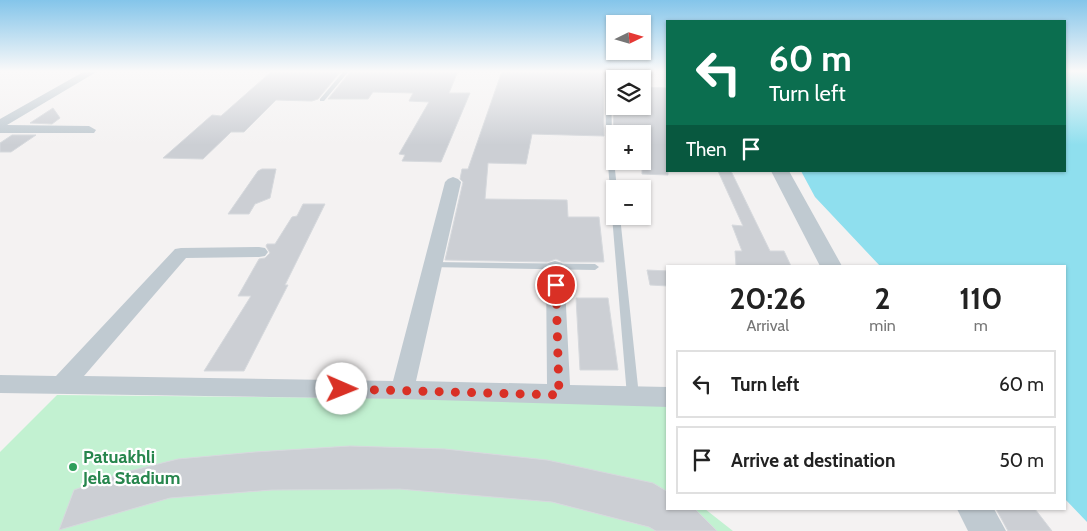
<!DOCTYPE html>
<html lang="en">
<head>
<meta charset="utf-8">
<style>
  :root { --surface:#fff; --page:#f2f2f2; --text:#222; --muted:#767676; --line:#e0e0e0 }
  body { margin:0; font-family:Cabin,sans-serif; background:var(--page); color:var(--text); height:100vh; display:flex; flex-direction:column; font-size:19px; white-space:nowrap }
  * { box-sizing:border-box; margin:0 }
  p { font-size:16px; color:var(--muted) }
  .icon { flex:none; width:28px; height:28px; fill:none; stroke:currentColor; stroke-width:2; stroke-linecap:round; stroke-linejoin:round }
  .map { position:relative; flex:1; overflow:hidden }
  .side { position:absolute; left:666px; top:265px; width:400px; height:245px; display:flex; flex-direction:column; background:var(--surface); border-radius:0px; box-shadow:0 1px 4px #0004 }
  .side>* { flex:none }
  .top-card { position:absolute; left:666px; top:20px; width:400px; height:152px; border-radius:0px; box-shadow:0 1px 4px #0004; background:#0b6e4f; color:#fff; overflow:hidden }
  .needle { width:32px; rotate:85deg }
  .tools { position:absolute; left:606px; top:15px; display:grid; gap:10px }
  .tools a { display:grid; place-items:center; width:45px; height:45px; border-radius:0px; background:var(--surface); box-shadow:0 1px 4px #0004; font-size:25px }
  .pin { position:absolute; display:grid; place-items:center; width:42px; height:42px; color:#fff; margin:-21px; border:2px solid #fff; border-radius:50%; box-shadow:0 1px 5px #0007 }
  .me { position:absolute; width:55px; margin:-28px; rotate:91deg; stroke-linejoin:round; filter:drop-shadow(0 0 4px #0008) }
  .turn { display:flex; align-items:center; gap:18px; height:105px; padding:0 20px; font-size:22px }
  .turn .icon { width:65px; height:65px; stroke-width:2.5 }
  .turn b { display:block; font-size:35px; line-height:42px }
  .then { display:flex; align-items:center; height:48px; padding:0 20px; background:#0003; gap:10px; font-size:19px }
  .eta { display:flex; justify-content:space-evenly; align-items:center; height:85px; text-align:center }
  .eta b { font-size:30px; font-weight:700; line-height:35px }
  ul { padding:0; list-style:none }
  li { display:flex; align-items:center; gap:15px; height:68px; margin:0 10px 8px; padding:0 10px; border:2px solid var(--line); border-radius:0px }
  li div { flex:1 }
  li b { display:block; font-size:19px }
  li em { font-style:normal }
  .map>svg:first-child { display:block }
  .green { fill:#c2f1d1 }
  .water { fill:#8fdfee }
  .building { fill:#cccfd4; stroke:#d6d9dd }
  .lines { fill:none; stroke-linecap:round; stroke-linejoin:round }
  .service { fill:#c0cad1; fill-rule:evenodd }
  .minor { fill:#c0cad1; fill-rule:evenodd }
  .tertiary { fill:#c0cad1; fill-rule:evenodd }
  .route { stroke:#d93025; stroke-width:9; stroke-dasharray:0 16.2 }
  .leisure-dot { fill:#2e9e5b; stroke:#fff; stroke-width:2 }
  .labels { text-anchor:middle; stroke-width:4.5; stroke-linejoin:round; paint-order:stroke }
  .near-leisure-label { font-size:18px; font-weight:bold; fill:#27864d; stroke:#fff; text-anchor:start }
</style>
</head>
<body>
<div class="map">
<svg width="1087" height="531" viewBox="0 0 1087 531">
  <rect width="100%" height="100%" fill="#f4f2f2"/>
  <!-- green -->
  <path class="green" d="M57 395 667 401V492L547 460 445 449 350 446 255 452 178 459 118 474 74 490 60 529 170 498 272 490 399 489 552 502 649 527 656 531H0V452Z
    M695 509H705L733 531H717Z"/>
  <!-- water -->
  <path class="water" d="M1065 71H1087V522L1065 499V266H880L815 197 801 171H1065Z"/>
  <!-- building -->
  <path class="building" d="M272 71H341L318 99 312 101 276 100 244 132H231L203 159 163 158 212 115 221 116Z
    M351 71H458L449 93H470L441 162 402 161 405 155 399 154 429 102 409 101 413 93 373 92 368 99H328Z
    M502 71 603 72 604 136 532 134 526 164 488 163 485 199 567 200 568 217H599L604 262H563L556 259 547 262 445 260 463 182 460 179 462 169H468Z
    M642 87 668 88V175L642 174V134H614L613 110 642 111Z
    M53 108 60 118 52 124 30 123Z
    M12 135H36L11 152H0V143Z
    M262 169H276L270 198 255 204 249 214H228L258 171Z
    M718 171H731L770 251H784L791 266H736L735 251H742L732 225 743 226Z
    M303 204H325L285 285H288L244 371H204L251 296H238L259 259 265 258 270 253 266 246 267 244H275L292 217 297 216Z
    M647 270 668 271V286L650 285Z
    M576 298H608L618 370H580Z
    M350 446 445 449 547 460 653 483 668 492V509H695L717 531H656L649 527 552 502 399 489 272 490 170 498 59 530 74 490 118 474 178 459 255 452Z
    M996 509H1035L1052 531H1008Z"/>
  <g class="lines">
    <!-- service -->
    <path class="service" d="M344 71H349L324 101H320V99Z
      M605 71H611L612 141 617 189H615V203L611 201 606 141Z
      M613 214H615V216H620L639 396 637 399 633 400 629 399 627 396 612 216Z
      M432 262 595 264 599 267 595 270 429 267 428 265Z"/>
    <!-- minor -->
    <path class="minor" d="M85 71H98L7 125 89 126 96 130 94 133H0V119Z
      M453 177 458 179 461 182 416 381 547 384 546 267 548 263 555 261 562 263 564 267 570 385 668 387V407L402 399 0 393V375L56 376 175 249 181 248 259 247 265 248 268 252 265 256 259 257 186 258 84 376 393 381 445 182 448 179Z"/>
    <!-- tertiary -->
    <path class="tertiary" d="M771 171H789L842 266H820Z
      M957 509H994L1006 531H968Z"/>
  </g>
  <!-- sky -->
  <linearGradient id="sky" x2="0" y2="1"><stop stop-color="#84c5ea"/><stop offset="0.49" stop-color="#faf9f9"/><stop offset="1" stop-color="#faf9f9" stop-opacity="0"/></linearGradient>
  <rect width="1087" height="145" fill="url(#sky)"/>
  <g class="lines">
    <!-- route -->
    <path class="route" d="M342 389 559 395 556 285"/>
  </g>
  <!-- markers -->
  <circle class="leisure-dot" cx="73" cy="467" r="5"/>
  <g class="labels">
    <!-- near-leisure labels -->
    <g class="near-leisure-label">
      <text x="83" y="463">Patuakhli<tspan x="83" dy="21">Jela Stadium</tspan></text>
    </g>
  </g>
</svg>
<div class="tools">
<a><svg class="needle" viewBox="-14 -14 28 28"><path d="M0-13l5 13h-10z" fill="#e53935"/><path d="M0 13l5-13h-10z" fill="#767676"/></svg></a>
<a><svg class="icon" aria-label="layers" viewBox="0 0 24 24"><path d="M12 4l9 5-9 5-9-5zM3 14l9 5 9-5"/></svg></a>
<a>+</a>
<a>−</a>
</div>
<div class="pin" style="left:556px;top:285px;background:#d93025"><svg class="icon" aria-label="arrive" viewBox="0 0 24 24"><path d="M6 21V4h12l-3 4 3 4H6"/></svg></div>
<svg class="me" style="left:342px;top:389px" viewBox="-20 -20 40 40"><circle r="19" fill="#fff"/><path d="M0-13L10 11 0 6-10 11z" fill="#d93025"/></svg>
<div class="top-card">
<div class="turn"><svg class="icon" aria-label="left" viewBox="0 0 24 24"><path d="M17 20v-9H6M10 6l-5 5 5 5"/></svg><div><b>60 m</b>Turn left</div></div>
<div class="then">Then<svg class="icon" aria-label="arrive" viewBox="0 0 24 24"><path d="M6 21V4h12l-3 4 3 4H6"/></svg></div>
</div>
<section class="side">
<div class="eta">
<div><b>20:26</b><p>Arrival</p></div>
<div><b>2</b><p>min</p></div>
<div><b>110</b><p>m</p></div>
</div>
<ul>
<li><svg class="icon" aria-label="left" viewBox="0 0 24 24"><path d="M17 20v-9H6M10 6l-5 5 5 5"/></svg><div><b>Turn left</b></div><em>60 m</em></li>
<li><svg class="icon" aria-label="arrive" viewBox="0 0 24 24"><path d="M6 21V4h12l-3 4 3 4H6"/></svg><div><b>Arrive at destination</b></div><em>50 m</em></li>
</ul>
</section>
</div>
</body>
</html>
